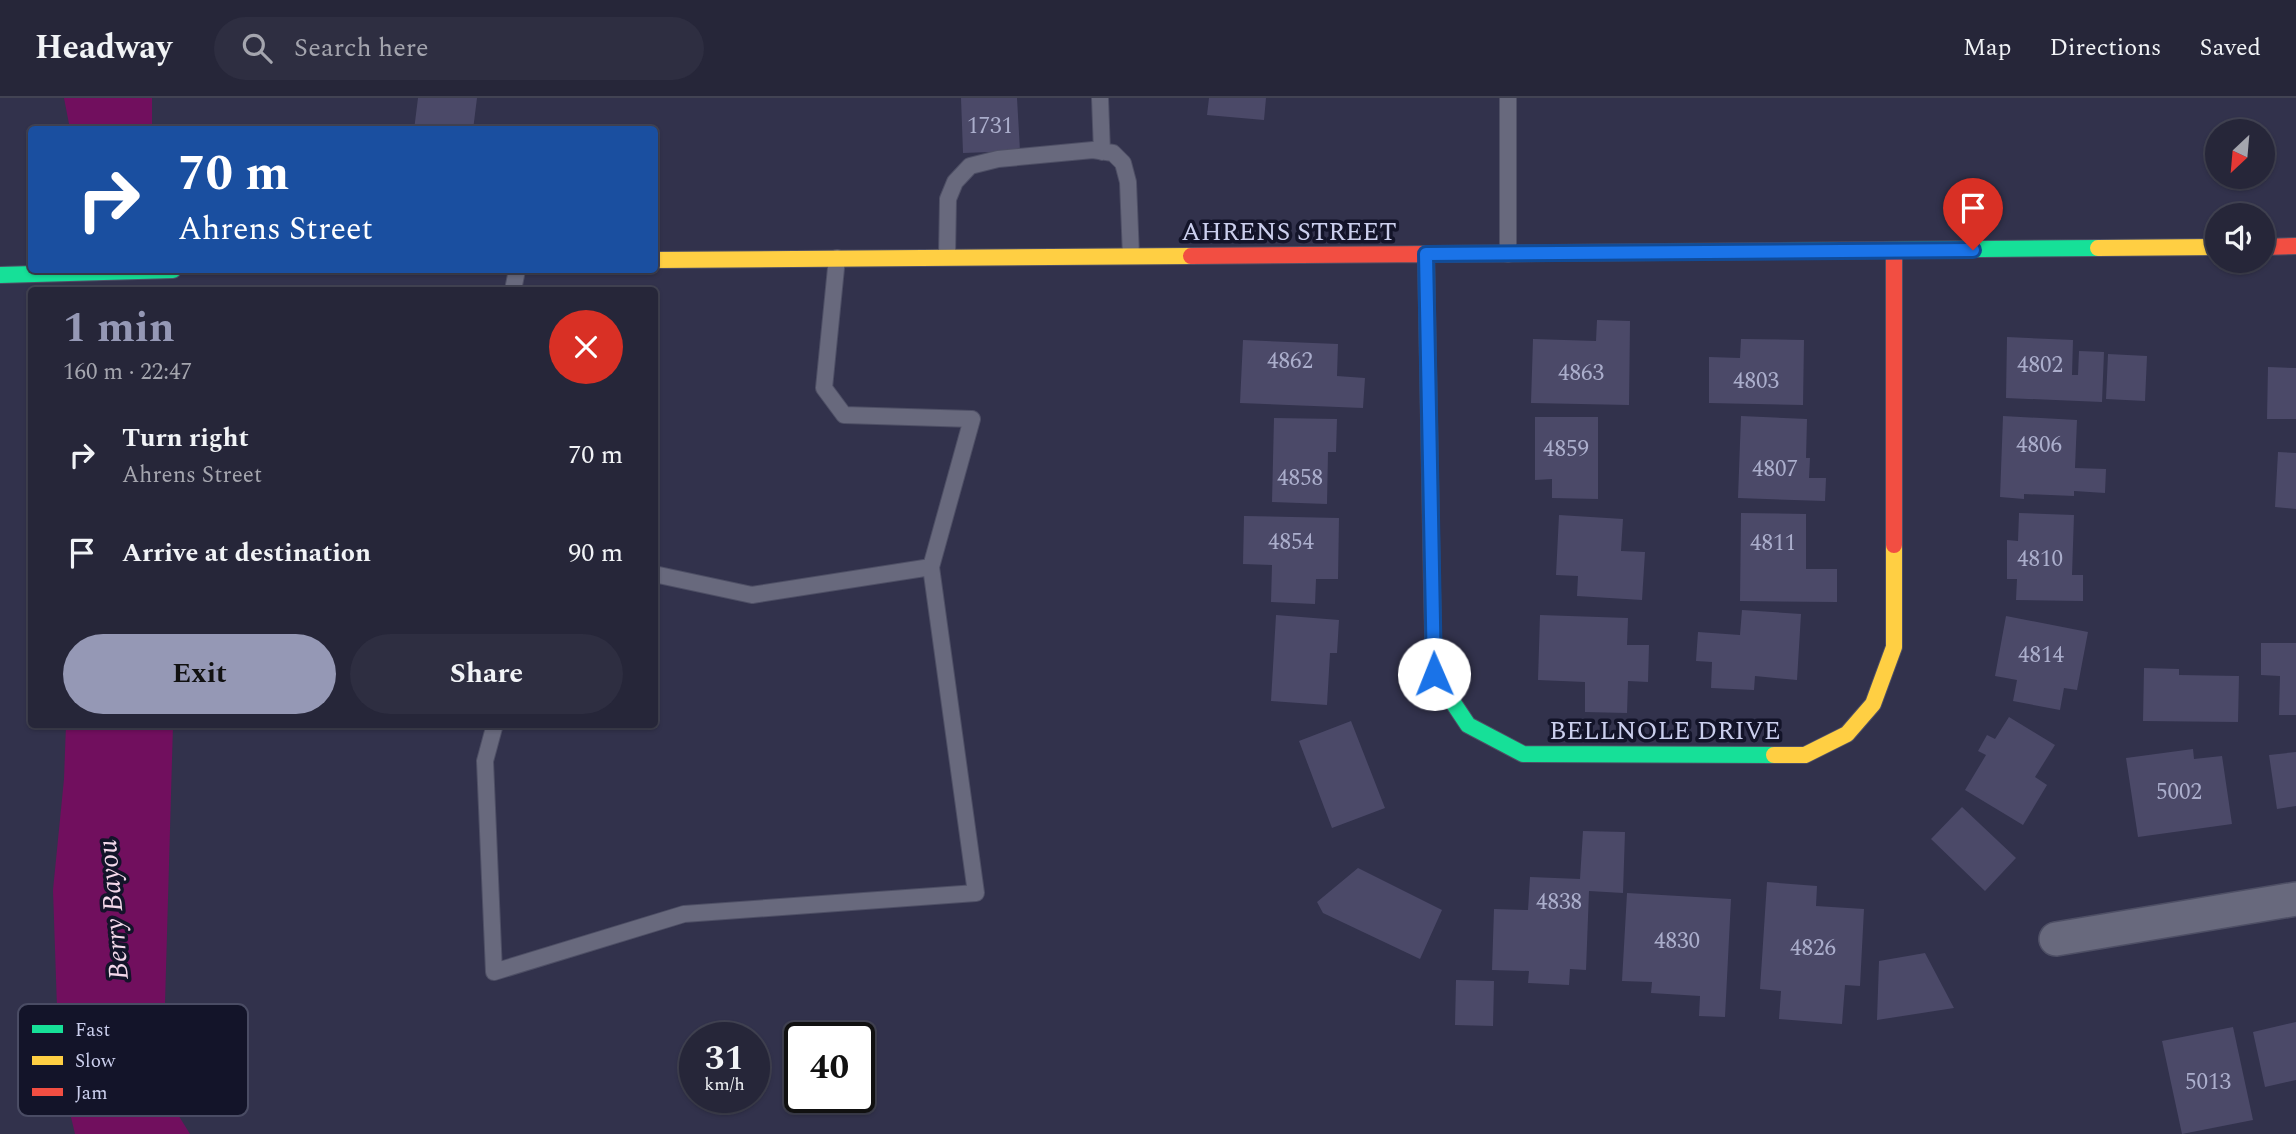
<!DOCTYPE html>
<html lang="en">
<head>
<meta charset="utf-8">
<style>
  :root { --surface:#262639; --page:#2e2e41; --text:#f1f3f6; --muted:#a4a5ae; --line:#424353; --accent:#9598b5 }
  body { margin:0; font-family:Spectral,serif; background:var(--page); color:var(--text); height:100vh; display:flex; flex-direction:column; font-size:26px; white-space:nowrap }
  * { box-sizing:border-box; margin:0 }
  p { font-size:23px; color:var(--muted) }
  .icon { flex:none; width:38px; height:38px; fill:none; stroke:currentColor; stroke-width:2; stroke-linecap:round; stroke-linejoin:round }
  .map { position:relative; flex:1; overflow:hidden }
  .drawer { position:absolute; left:28px; top:189px; width:630px; height:441px; display:flex; flex-direction:column; background:var(--surface); border-radius:7px; box-shadow:0 2px 5px #0004,0 0 0 2px var(--line) }
  .drawer>* { flex:none }
  .guide { position:absolute; left:28px; top:28px; width:630px; height:147px; border-radius:7px; box-shadow:0 2px 5px #0004,0 0 0 2px var(--line); background:#1a4fa0; color:#fff; overflow:hidden }
  .needle { width:46px; rotate:206deg }
  .fabs { position:absolute; left:2205px; top:21px; display:grid; gap:14px }
  .fabs a { display:grid; place-items:center; width:70px; height:70px; border-radius:50%; background:var(--surface); box-shadow:0 2px 5px #0004,0 0 0 2px var(--line); font-size:35px }
  .speed { position:absolute; left:679px; top:924px; display:flex; gap:14px; font-size:35px; font-weight:700; text-align:center }
  .speed>* { display:grid; place-content:center; width:91px; height:91px; border-radius:50%; background:var(--surface); box-shadow:0 2px 5px #0004,0 0 0 2px var(--line); line-height:1 }
  .speed small { font-size:18px; font-weight:400 }
  .speed .limit { border:4px solid #111; border-radius:10px; background:#fff; color:#111 }
  .pin { position:absolute; display:grid; place-items:center; width:60px; height:60px; color:#fff; margin:-72px -30px; border-radius:50% 50% 50% 0; rotate:-45deg; box-shadow:0 0 7px #0007 }
  .pin .icon { rotate:45deg }
  .me { position:absolute; width:77px; margin:-38px; rotate:359deg; stroke-linejoin:round; filter:drop-shadow(0 0 5px #0008) }
  .turn { display:flex; align-items:center; gap:24px; height:147px; padding:0 35px; font-size:32px }
  .turn .icon { width:91px; height:91px; stroke-width:2.5 }
  .turn b { display:block; font-size:49px; line-height:60px }
  .round { display:grid; place-items:center; flex:none; width:74px; height:74px; border-radius:37px; background:var(--page) }
  .summary { display:flex; align-items:center; justify-content:space-between; height:119px; padding:0 35px }
  h1 { font-size:42px; font-weight:700; line-height:52px; color:var(--accent) }
  .cta { display:flex; gap:14px; margin-top:auto; padding:14px 35px }
  .cta a { flex:1; height:80px; border-radius:42px; background:var(--accent); color:#111; font-size:28px; font-weight:700; line-height:80px; text-align:center }
  .cta a+a { background:var(--page); color:var(--text) }
  ul { padding:0; list-style:none }
  li { display:flex; align-items:center; gap:21px; height:98px; padding:0 35px }
  li div { flex:1 }
  li b { display:block; font-size:26px }
  li em { font-style:normal }
  header { display:flex; align-items:center; gap:42px; box-sizing:border-box; height:98px; padding:0 35px; background:var(--surface); border-bottom:2px solid var(--line) }
  header strong { font-size:33px }
  nav { display:flex; gap:38px; margin-inline-start:auto; font-size:24px }
  .search { width:490px; height:63px; background:var(--page); display:flex; align-items:center; gap:18px; box-sizing:border-box; padding:0 24px; border-radius:38px; color:var(--muted); font-size:26px }
  .map>svg:first-child { display:block }
  .water { fill:#710f5e }
  .building { fill:#4b4968 }
  .lines { fill:none; stroke-linecap:round; stroke-linejoin:round }
  .lane-casing { stroke:#4e4f65; stroke-width:18 }
  .street-casing { stroke:#4e4f65; stroke-width:36 }
  .fast-casing { stroke:#4e4f65; stroke-width:18 }
  .slow-casing { stroke:#4e4f65; stroke-width:18 }
  .jam-casing { stroke:#4e4f65; stroke-width:18 }
  .lane { stroke:#68697d; stroke-width:16 }
  .street { stroke:#68697d; stroke-width:33 }
  .fast { stroke:#16e098; stroke-width:16 }
  .slow { stroke:#ffcf43; stroke-width:16 }
  .jam { stroke:#f24e42; stroke-width:16 }
  .route-casing { stroke:#114b97; stroke-width:18 }
  .route { stroke:#1a73e8; stroke-width:12 }
  .labels { text-anchor:middle; stroke-width:7; stroke-linejoin:round; paint-order:stroke }
  .number-label { font-size:23px; fill:#abaecc }
  .street-label { font-size:26px; fill:#cbcfed; stroke:#131429 }
  .water-label { font-size:28px; font-style:italic; fill:#f3d8ea; stroke:#131429 }
  .key { fill:#131429; stroke:#4a4c64; stroke-width:2 }
  .key-label { font-size:19px; fill:#cbcfed }
</style>
</head>
<body>
<header>
<strong>Headway</strong>
<div class="search"><svg class="icon" aria-label="search" viewBox="0 0 24 24"><circle cx="10" cy="10" r="6"/><path d="M15 15l6 6"/></svg>Search here</div>
<nav><a>Map</a><a>Directions</a><a>Saved</a></nav>
</header>
<div class="map">
<svg width="2296" height="1036" viewBox="0 0 2296 1036">
  <rect width="100%" height="100%" fill="#32324c"/>
  <!-- water -->
  <path class="water" d="M64 0H152V31H70Z
    M66 627H173L164 940 172 1007 190 1036H75L59 968 53 792 64 681Z"/>
  <!-- building -->
  <path class="building" d="M418 0H477L473 32H414Z
    M961 0H1017L1020 53 963 55Z
    M1209 0H1266L1264 22 1207 17Z
    M1597 222 1630 223 1629 307 1531 305 1533 241 1596 243Z
    M2007 239 2073 242 2072 277H2078L2079 253 2104 254 2102 304 2006 300Z
    M1741 241 1804 242 1803 307 1709 305V259L1740 260Z
    M1243 242 1338 246 1337 278 1365 280 1363 310 1240 305Z
    M2108 256 2147 258 2145 303 2106 301Z
    M2268 269 2296 270V321H2267Z
    M1741 318 1807 321 1806 360H1810L1809 380H1826L1825 403 1738 400Z
    M2003 318 2077 322 2075 370 2106 371 2105 395 2074 393V398L2024 396V401L2000 399Z
    M1535 319H1598V401L1552 400V381L1535 382Z
    M1274 320 1337 321 1336 354H1328L1327 406 1272 404Z
    M2278 354 2296 355V411L2275 409Z
    M1741 415 1806 416V471H1837V504L1740 503Z
    M2019 415 2074 417 2072 477H2083V503L2016 502 2017 481H2007V442L2018 443Z
    M1559 417 1623 421 1621 453 1645 454 1642 502 1577 498 1578 478 1556 477Z
    M1244 418 1339 420 1338 481H1316L1315 506 1271 504 1272 467 1243 466Z
    M1742 512 1801 516 1797 582 1755 578 1754 592 1711 590 1712 564 1696 563 1698 534 1740 537Z
    M1276 517 1339 522 1337 555H1330L1327 607 1271 603Z
    M1540 517 1628 520 1627 547H1649L1648 584 1628 583 1627 615 1585 614V584L1538 582Z
    M2006 518 2088 534 2077 592 2064 590 2060 612 2013 603 2017 582 1995 578Z
    M2261 545H2296V617H2279L2280 578 2261 577Z
    M2144 570 2179 571V577L2239 578 2238 624 2143 623Z
    M2009 619 2055 647 2035 679 2047 687 2023 727 1965 692 1986 657 1978 653 1987 637 1995 641Z
    M1351 623 1385 710 1332 730 1299 643Z
    M2193 651 2194 661 2222 658 2232 726 2138 739 2126 660Z
    M2296 654V708L2277 711 2269 657Z
    M1962 709 2016 760 1985 793 1931 741Z
    M1583 733 1625 734 1623 795 1589 793 1586 872 1570 871 1569 887 1528 885 1529 873 1492 872 1494 811 1528 812 1530 779 1580 781Z
    M1358 770 1442 812 1420 861 1323 815 1317 804Z
    M1767 784 1817 788 1816 808 1864 811 1860 888 1845 887 1842 926 1779 921 1781 893 1760 891Z
    M1627 795 1731 801 1725 919 1699 918 1700 898 1651 895 1652 884 1622 883Z
    M1925 855 1954 910 1877 922 1879 863Z
    M1456 882 1494 883 1493 928 1455 927Z
    M2296 924V982L2265 989 2253 934Z
    M2233 929 2253 1022 2182 1036 2162 943Z"/>
  <g class="lines">
    <defs>
      <path id="lane" d="M1100 0 1102 54
        M1508 0V156
        M947 159 948 101 955 84 970 68 998 61 1093 52 1113 55 1123 65 1128 84 1131 158
        M513 192 517 172
        M654 476 752 497 931 469 972 321 844 317 824 290 837 160
        M495 626 485 663 494 874 684 816 976 795 931 469"/>
      <path id="street" d="M2056 841 2296 801"/>
      <path id="fast" d="M1548 155 2098 150
        M0 177 173 172
        M1432 490 1434 576 1468 627 1523 656 1774 657"/>
      <path id="slow" d="M2098 150 2217 149
        M654 162 1191 158
        M1774 657H1805L1847 636 1873 606 1894 549V447"/>
      <path id="jam" d="M2263 149 2296 148
        M1894 152V447
        M1426 156 1432 490
        M1191 158 1548 155"/>
    </defs>
    <!-- lane casing -->
    <use href="#lane" class="lane-casing"/>
    <!-- street casing -->
    <use href="#street" class="street-casing"/>
    <!-- fast casing -->
    <use href="#fast" class="fast-casing"/>
    <!-- slow casing -->
    <use href="#slow" class="slow-casing"/>
    <!-- jam casing -->
    <use href="#jam" class="jam-casing"/>
    <!-- lane -->
    <use href="#lane" class="lane"/>
    <!-- street -->
    <use href="#street" class="street"/>
    <!-- fast -->
    <use href="#fast" class="fast"/>
    <!-- slow -->
    <use href="#slow" class="slow"/>
    <!-- jam -->
    <use href="#jam" class="jam"/>
  </g>
  <g class="lines">
    <defs>
      <path id="route" d="M1434 576 1426 156 1973 152"/>
    </defs>
    <!-- route casing -->
    <use href="#route" class="route-casing"/>
    <!-- route -->
    <use href="#route" class="route"/>
  </g>
  <g class="labels">
    <!-- number labels -->
    <g class="number-label">
      <text x="990" y="35">1731</text>
      <text x="1290" y="270">4862</text>
      <text x="2040" y="274">4802</text>
      <text x="1581" y="282">4863</text>
      <text x="1756" y="290">4803</text>
      <text x="2039" y="354">4806</text>
      <text x="1566" y="358">4859</text>
      <text x="1775" y="378">4807</text>
      <text x="1300" y="387">4858</text>
      <text x="1291" y="451">4854</text>
      <text x="1773" y="452">4811</text>
      <text x="2040" y="468">4810</text>
      <text x="2041" y="564">4814</text>
      <text x="2179" y="701">5002</text>
      <text x="1559" y="811">4838</text>
      <text x="1677" y="850">4830</text>
      <text x="1813" y="857">4826</text>
      <text x="2208" y="991">5013</text>
    </g>
    <!-- street labels -->
    <g class="street-label">
      <text x="1289" y="142">AHRENS STREET</text>
      <text x="1665" y="641">BELLNOLE DRIVE</text>
    </g>
    <!-- water labels -->
    <g class="water-label">
      <text transform="translate(112 812) rotate(-95)" y="10">Berry Bayou</text>
    </g>
  </g>
  <!-- legend -->
  <rect x="18" y="906" width="230" height="112" rx="10" class="key"/>
  <rect x="32" y="927" width="31" height="8" fill="#16e098"/>
  <rect x="32" y="958" width="31" height="9" fill="#ffcf43"/>
  <rect x="32" y="990" width="31" height="8" fill="#f24e42"/>
  <g class="key-label">
    <text x="75" y="938">Fast</text>
    <text x="75" y="969">Slow</text>
    <text x="75" y="1001">Jam</text>
  </g>
</svg>
<div class="fabs">
<a><svg class="needle" viewBox="-14 -14 28 28"><path d="M0-13l5 13h-10z" fill="#e53935"/><path d="M0 13l5-13h-10z" fill="#a4a5ae"/></svg></a>
<a><svg class="icon" aria-label="sound" viewBox="0 0 24 24"><path d="M4 9h4l5-4v14l-5-4H4zM17 9q2 3 0 6"/></svg></a>
</div>
<div class="speed"><div>31<small>km/h</small></div><div class="limit">40</div></div>
<div class="pin" style="left:1973px;top:152px;background:#d93025"><svg class="icon" aria-label="arrive" viewBox="0 0 24 24"><path d="M6 21V4h12l-3 4 3 4H6"/></svg></div>
<svg class="me" style="left:1434px;top:576px" viewBox="-20 -20 40 40"><circle r="19" fill="#fff"/><path d="M0-13L10 11 0 6-10 11z" fill="#1a73e8"/></svg>
<div class="guide">
<div class="turn"><svg class="icon" aria-label="right" viewBox="0 0 24 24"><path d="M7 20v-9h11M14 6l5 5-5 5"/></svg><div><b>70 m</b>Ahrens Street</div></div>
</div>
<section class="drawer">
<div class="summary"><div><h1>1 min</h1><p>160 m · 22:47</p></div><a class="round" style="background:#d93025;color:#fff"><svg class="icon" aria-label="close" viewBox="0 0 24 24"><path d="M6 6l12 12M18 6L6 18"/></svg></a></div>
<ul>
<li><svg class="icon" aria-label="right" viewBox="0 0 24 24"><path d="M7 20v-9h11M14 6l5 5-5 5"/></svg><div><b>Turn right</b><p>Ahrens Street</p></div><em>70 m</em></li>
<li><svg class="icon" aria-label="arrive" viewBox="0 0 24 24"><path d="M6 21V4h12l-3 4 3 4H6"/></svg><div><b>Arrive at destination</b></div><em>90 m</em></li>
</ul>
<div class="cta"><a>Exit</a><a>Share</a></div>
</section>
</div>
</body>
</html>
